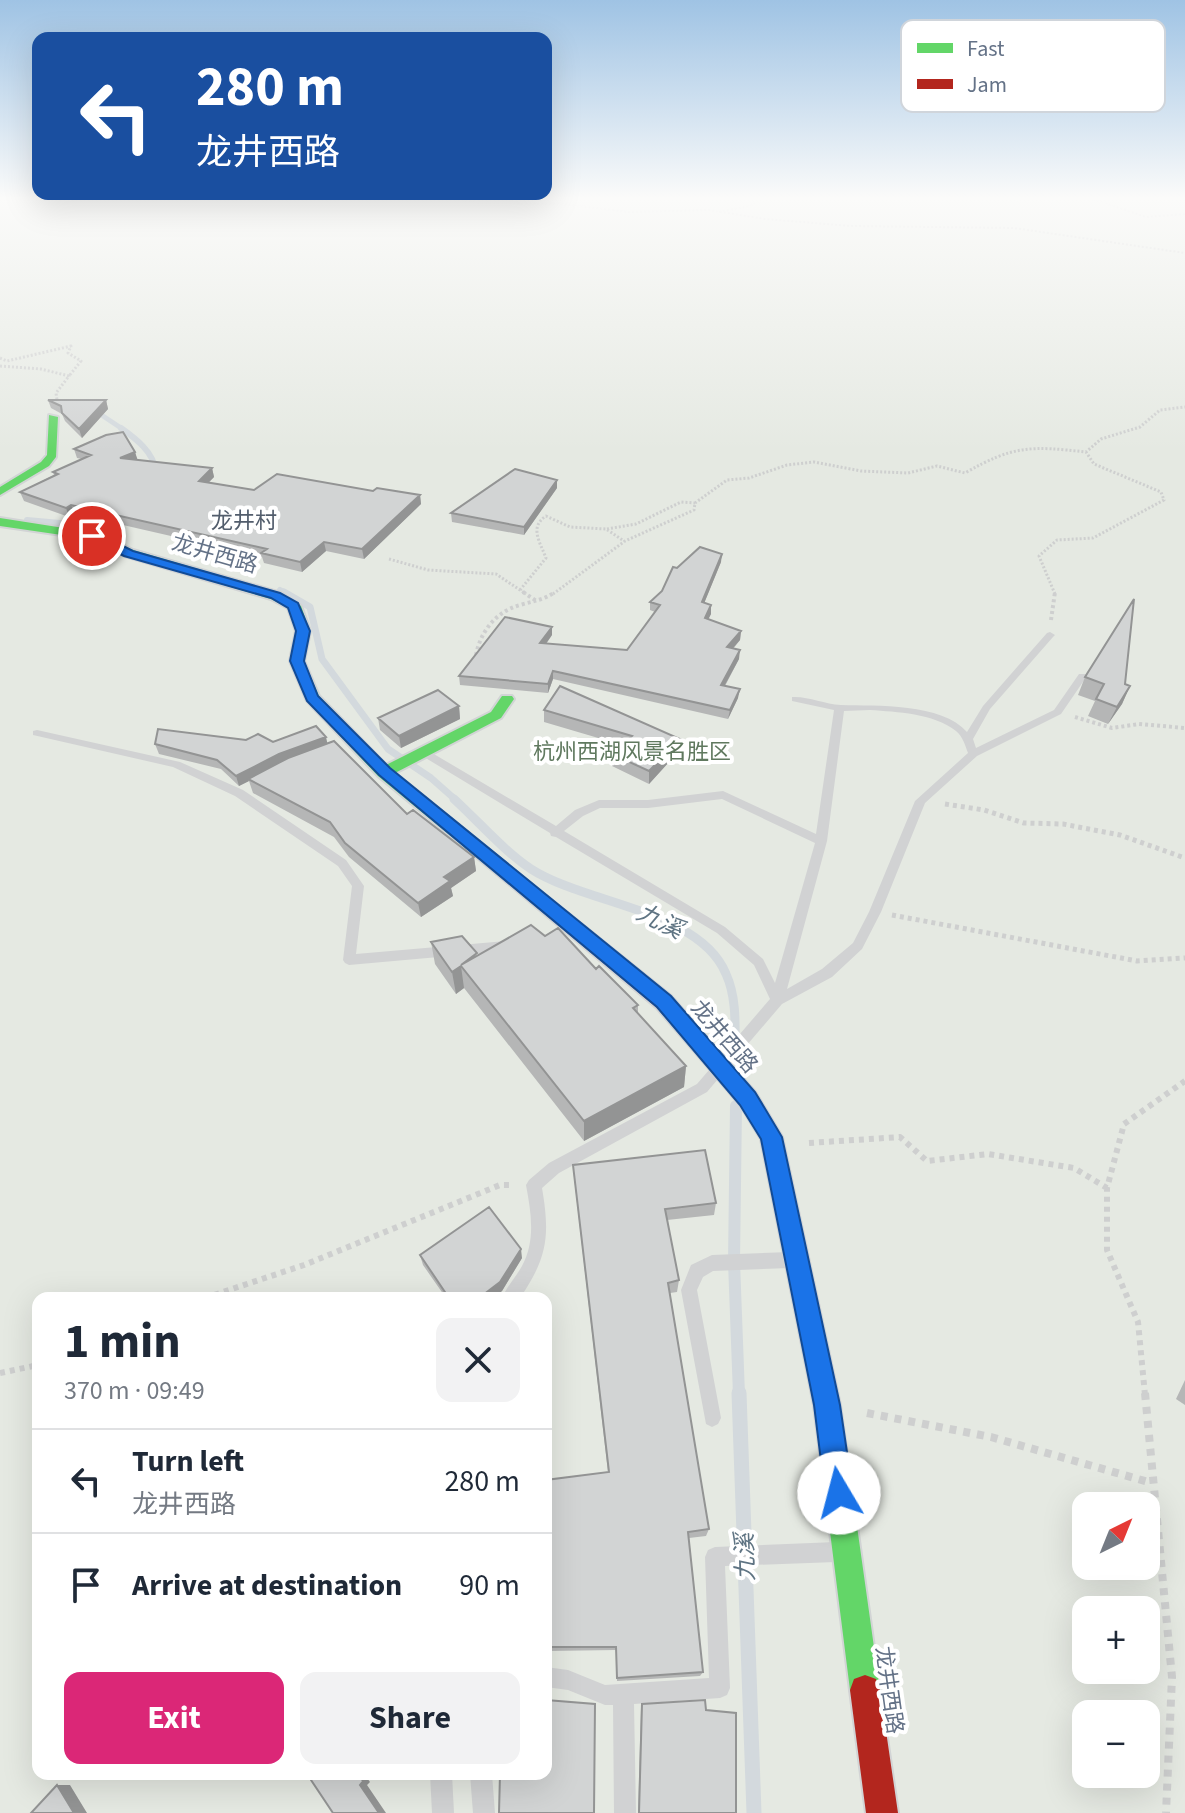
<!DOCTYPE html>
<html lang="en">
<head>
<meta charset="utf-8">
<style>
  :root { --surface:#fff; --page:#f2f2f3; --text:#1f2937; --muted:#747a83; --line:#e0e1e3; --accent:#db2777 }
  body { margin:0; font-family:"Source Sans 3","Noto Sans SC",sans-serif; background:var(--page); color:var(--text); height:100vh; display:flex; flex-direction:column; font-size:30px; white-space:nowrap }
  * { box-sizing:border-box; margin:0 }
  p { font-size:26px; color:var(--muted) }
  .icon { flex:none; width:44px; height:44px; fill:none; stroke:currentColor; stroke-width:2; stroke-linecap:round; stroke-linejoin:round }
  .map { position:relative; flex:1; overflow:hidden }
  .panel { position:absolute; left:32px; top:1292px; width:520px; height:488px; display:flex; flex-direction:column; background:var(--surface); border-radius:16px; box-shadow:0 8px 32px #0002 }
  .panel>* { flex:none }
  .top-card { position:absolute; left:32px; top:32px; width:520px; height:168px; border-radius:16px; box-shadow:0 8px 32px #0002; background:#1a4fa0; color:#fff; overflow:hidden }
  .needle { width:52px; rotate:43deg }
  .buttons { position:absolute; left:1072px; top:1492px; display:grid; gap:16px }
  .buttons a { display:grid; place-items:center; width:88px; height:88px; border-radius:16px; background:var(--surface); box-shadow:0 8px 32px #0002; font-size:40px }
  .pin { position:absolute; display:grid; place-items:center; width:68px; height:68px; color:#fff; margin:-34px; border:4px solid #fff; border-radius:50%; box-shadow:0 2px 8px #0007 }
  .me { position:absolute; width:88px; margin:-44px; rotate:352deg; stroke-linejoin:round; filter:drop-shadow(0 0 6px #0008) }
  .turn { display:flex; align-items:center; gap:28px; height:168px; padding:0 32px; font-size:36px }
  .turn .icon { width:104px; height:104px; stroke-width:2.5 }
  .turn b { display:block; font-size:56px; line-height:68px }
  .round { display:grid; place-items:center; flex:none; width:84px; height:84px; border-radius:16px; background:var(--page) }
  .overview { display:flex; align-items:center; justify-content:space-between; height:136px; padding:0 32px }
  h1 { font-size:48px; font-weight:700; line-height:60px }
  .primary-button { display:flex; gap:16px; margin-top:auto; padding:16px 32px }
  .primary-button a { flex:1; height:92px; border-radius:16px; background:var(--accent); color:#fff; font-size:32px; font-weight:700; line-height:92px; text-align:center }
  .primary-button a+a { background:var(--page); color:var(--text) }
  ul { padding:0; list-style:none }
  li { display:flex; align-items:center; gap:24px; height:104px; padding:0 32px; border-top:2px solid var(--line) }
  li div { flex:1 }
  li b { display:block; font-size:30px }
  li em { font-style:normal }
  .map>svg:first-child { display:block }
  .green { fill:#e5e9e2; fill-rule:evenodd }
  .lines { fill:none; stroke-linecap:round; stroke-linejoin:round }
  .stream-far5 { stroke:#d3d9dd; stroke-width:5 }
  .stream-far4 { stroke:#d3d9dd; stroke-width:6 }
  .stream-far3 { stroke:#d3d9dd; stroke-width:7 }
  .stream-far2 { stroke:#d3d9dd; stroke-width:9 }
  .stream-far1 { stroke:#d3d9dd; stroke-width:12 }
  .stream { stroke:#d3d9dd; stroke-width:15 }
  .fast-casing { stroke:#d2d4d5; stroke-width:4 }
  .jam-casing { stroke:#d2d4d5; stroke-width:4 }
  .path-far5 { stroke:#cecfcf; stroke-width:2; stroke-dasharray:2 2; stroke-linecap:butt }
  .path-far4 { stroke:#cecfcf; stroke-width:3; stroke-dasharray:2 2; stroke-linecap:butt }
  .path-far3 { stroke:#cecfcf; stroke-width:4; stroke-dasharray:3 3; stroke-linecap:butt }
  .path-far2 { stroke:#cecfcf; stroke-width:5; stroke-dasharray:4 4; stroke-linecap:butt }
  .path-far1 { stroke:#cecfcf; stroke-width:6; stroke-dasharray:5 5; stroke-linecap:butt }
  .path { stroke:#cecfcf; stroke-width:8; stroke-dasharray:7 7; stroke-linecap:butt }
  .lane { fill:#d1d2d3; fill-rule:evenodd }
  .fast { fill:#63d668; fill-rule:evenodd }
  .jam { fill:#b3261e; fill-rule:evenodd }
  .wall { fill:#b5b6b6 }
  .shaded-wall { fill:#939494 }
  .building { fill:#d2d4d4; stroke:#939494; stroke-width:2 }
  .route { fill:#1a73e8; stroke:#114b97; stroke-width:2 }
  .labels { text-anchor:middle; stroke-width:8; stroke-linejoin:round; paint-order:stroke }
  .far-quarter-label { font-size:22px; fill:#525d6c; stroke:#fff }
  .street-label { font-size:22px; fill:#647287; stroke:#fff }
  .park-label { font-size:22px; fill:#60795f; stroke:#fff }
  .water-label { font-size:24px; font-style:italic; fill:#5f7483; stroke:#fff }
  .key { fill:#fff; stroke:#d0d5db; stroke-width:2 }
  .key-label { font-size:22px; fill:#647287 }
</style>
</head>
<body>
<div class="map">
<svg width="1185" height="1813" viewBox="0 0 1185 1813">
  <rect width="100%" height="100%" fill="#f6f6f4"/>
  <!-- green -->
  <path class="green" d="M0 198H1185V1813H0ZM38 1298H546V1774H38ZM1086 1506H1146V1566H1086ZM1086 1610H1146V1670H1086ZM1086 1714H1146V1774H1086Z"/>
  <g class="lines">
    <!-- stream-far5 -->
    <path class="stream-far5" d="M100 414 124 430"/>
    <!-- stream-far4 -->
    <path class="stream-far4" d="M121 428C135 438 155 453 155 471
      M92 511 71 524 106 535
      M27 520 71 524
      M280 590 287 594"/>
    <!-- stream-far3 -->
    <path class="stream-far3" d="M284 592 310 607 322 659 388 749 431 778 457 801"/>
    <!-- stream-far2 -->
    <path class="stream-far2" d="M454 799C479 822 504 851 531 869 585 904 700 910 726 974 737 998 735 1026 735 1052"/>
    <!-- stream-far1 -->
    <path class="stream-far1" d="M736 1106 734 1262 739 1395"/>
    <!-- stream -->
    <path class="stream" d="M739 1393 754 1813"/>
    <defs>
      <path id="fast" d="M49 415 58 417 56 457 49 466 0 495V487L41 462 47 455Z
        M0 518 96 533 133 550 281 593 301 606 310 631 304 661 319 696 386 765 491 712 502 696H512L514 699 501 718 395 773 509 866 512 870 509 874H497L378 776 307 701 290 661 296 631 288 608 271 599 125 556 89 539 0 526Z
        M709 1045 716 1048 755 1092 782 1137 840 1405 880 1690 876 1701 865 1705 854 1701 850 1690 814 1405 761 1139 741 1106 702 1060 699 1054 702 1048Z"/>
      <path id="jam" d="M503 864 509 866 671 996 716 1048 719 1054 716 1060 709 1063 702 1060 657 1008 497 874 494 870Z
        M865 1675 876 1679 880 1690 898 1813H866L850 1690 854 1679Z"/>
    </defs>
    <!-- fast casing -->
    <use href="#fast" class="fast-casing"/>
    <!-- jam casing -->
    <use href="#jam" class="jam-casing"/>
    <!-- path-far5 -->
    <path class="path-far5" d="M341 198H405
      M445 198 479 203 563 204 628 212 709 210 765 219 851 226 1014 228 1185 253
      M1090 198 1146 217 1185 214
      M719 212 750 206 754 203 751 198"/>
    <!-- path-far4 -->
    <path class="path-far4" d="M0 358 7 361 71 346 68 353 81 361 69 376
      M0 366 41 369 69 376 56 393 57 400
      M607 529 636 524 681 502 695 503
      M389 559 428 570 496 574 526 594
      M520 590 546 558C540 542 529 527 546 516L570 527 606 529 624 541
      M553 594 625 541 694 510 695 503 727 480 749 478 787 465 814 462 861 471 908 473 937 466 965 473C1014 445 1031 446 1086 452L1101 439 1140 427 1160 410 1185 407
      M1055 594 1039 556 1057 540 1093 538 1164 500 1161 492 1094 464 1086 452"/>
    <!-- path-far3 -->
    <path class="path-far3" d="M523 592 538 602
      M1051 620 1055 592
      M475 661C478 635 494 612 520 605 533 601 544 600 555 592
      M1075 717 1112 728 1139 724 1185 728"/>
    <!-- path-far2 -->
    <path class="path-far2" d="M945 804 984 810 1024 823 1063 824 1120 835 1185 858
      M892 915 1137 961 1185 958"/>
    <!-- path-far1 -->
    <path class="path-far1" d="M809 1143 900 1137 927 1161 988 1154 1074 1168 1107 1188
      M205 1298 304 1265 500 1185H513
      M0 1373 38 1365
      M1145 1395 1138 1322 1107 1250V1188L1124 1124 1185 1081"/>
    <!-- path -->
    <path class="path" d="M1145 1393 1172 1677 1166 1813
      M867 1413 991 1437 1152 1483"/>
    <!-- lane -->
    <path class="lane" d="M1050 632 1055 635 1053 637 990 709 973 739 976 748 1054 710 1079 674H1085L1087 676 1061 714 977 756 925 803 881 912 862 949 832 977 782 1004 707 1092 559 1173 542 1188C550 1235 548 1257 520 1298H502C507 1286 516 1277 522 1266 536 1240 531 1212 526 1185L529 1180 549 1163 697 1084 770 999 754 965 717 933 556 837 551 836 550 833 419 754 418 752 419 750H427L556 826 575 810 599 800H648L723 791 816 834 834 710 792 701V697C808 696 824 704 841 705 876 706 942 703 967 732L983 706 1047 633ZM870 710C897 712 933 713 956 731 963 737 965 745 968 753L915 801 869 912 853 943 822 969 787 989 827 841 844 711ZM722 799 815 843 775 983 763 959 725 927 564 831 583 816 600 808H648Z
      M37 730 180 762 243 790 346 860 364 886 356 954 506 941 510 943 512 946 510 949 506 951 349 965 345 963 343 960 352 886 338 866 235 796 173 767 33 735V731Z
      M790 1252 796 1254 798 1260 796 1266 790 1268 713 1271 703 1277 697 1290 721 1418 718 1424 712 1427 706 1424 681 1290 691 1265 712 1255Z
      M836 1542 843 1545 846 1552 843 1559 836 1562 725 1566 730 1688 727 1695 720 1698 634 1704 636 1813H614L613 1705H605L568 1690 546 1687V1667L568 1670 605 1685 709 1678 705 1557 708 1550 715 1547Z
      M430 1774H452L454 1813H432Z
      M470 1774H492L495 1813H473Z"/>
    <!-- fast -->
    <use href="#fast" class="fast"/>
    <!-- jam -->
    <use href="#jam" class="jam"/>
  </g>
  <!-- wall -->
  <path class="wall" d="M48 400H106L108 409 82 438 65 421 62 414 51 408Z
    M74 449 135 452 137 460 212 468 214 477 208 483 254 490 373 491 420 495 421 504 364 559 326 551 302 572 264 563 262 557 75 514 69 517 24 501 20 492 54 475 53 472 82 459 77 458Z
    M557 488 524 535 452 522 451 513Z
    M721 562 704 603 711 605V614L708 620 741 631 740 640 733 649 739 659 725 686 738 698 728 719 553 679 548 693 460 685 459 676 552 635 546 644 627 650 655 612 650 610V602L662 591 677 568Z
    M1085 677 1130 686 1122 704 1108 724 1088 716 1095 701 1078 695Z
    M459 706 460 719 401 748 380 730 378 718Z
    M544 710 680 739 679 751 649 784 612 766V754L622 745 544 722Z
    M246 740 328 744 407 814 474 857 476 871 451 888 453 896 421 917 349 857 334 837 253 793 249 781 239 786 221 769 159 754 155 744Z
    M545 936 596 969 638 1005V1014L686 1066 684 1087 584 1141 464 988 456 994 435 964 431 942 477 956Z
    M573 1165 716 1203 714 1215 667 1220 679 1280 677 1292 670 1293 709 1529 706 1536 689 1538 703 1672 700 1676 617 1681 616 1650 546 1651V1480L608 1472 574 1177Z
    M420 1255 522 1258 502 1291 493 1298H446L423 1265Z
    M1185 1380V1405L1176 1399Z
    M642 1704 736 1813H638L641 1707Z"/>
  <!-- shaded-wall -->
  <path class="shaded-wall" d="M106 400 108 409 82 438 79 429Z
    M135 452 138 461 120 458Z
    M212 468 214 477 201 490 199 481Z
    M557 480V488L524 535V527Z
    M420 495 421 504 364 559 362 549Z
    M71 505 75 514 69 517 66 508Z
    M324 542 326 551 302 572 300 562Z
    M722 554 721 562 701 611 702 602Z
    M711 605V614L704 627 705 618Z
    M552 627V635L540 652V643Z
    M741 631 740 640 726 656 727 647Z
    M740 650 739 659 720 694 721 685Z
    M553 671V679L548 693V684Z
    M1130 686 1122 704 1108 724 1117 707Z
    M740 689 738 698 728 719 730 710Z
    M459 706 460 719 401 748 399 736Z
    M326 737 328 746 248 779 249 781 239 786 236 776 279 754Z
    M680 739 679 751 649 784V771Z
    M474 857 476 871 451 888 453 896 421 917 418 903 444 877Z
    M461 966 464 988 456 994 452 972Z
    M686 1066 684 1087 584 1141V1121Z
    M521 1249 522 1258 502 1291 493 1298H479Z
    M358 1774H364L370 1782 367 1785 386 1813H379L360 1785Z
    M57 1785H70L87 1813H74Z"/>
  <!-- building -->
  <path class="building" d="M48 400H106L79 429 62 413 61 406Z
    M123 432 135 452 120 458 212 468 199 481 254 490 277 474 373 491 377 488 420 495 362 549 324 542 300 562 261 553 267 549 71 505 66 508 20 492 58 474 53 472 91 455 74 449 106 435Z
    M515 469 557 480 524 527 451 513Z
    M700 547 722 554 702 602 711 605 705 618 741 631 727 647 740 650 721 685 740 689 730 710 553 671 548 684 459 676 505 617 552 627 540 643 627 650 660 605 650 602 662 591 673 567 677 568Z
    M1134 599 1125 684 1130 686 1117 707 1096 699 1104 684 1085 677Z
    M560 686 680 739 649 771 612 754 632 736 544 710Z
    M438 690 459 706 399 736 378 718Z
    M316 726 326 737 279 754 236 776 217 760 155 744 158 729 246 740 258 734 273 742Z
    M334 741 407 814 413 810 474 857 444 877 450 881 418 903 345 843 330 822 248 779 288 758Z
    M531 925 545 936 558 928 596 969 599 966 638 1005 633 1008 686 1066 584 1121 461 966 452 972 431 942 462 936 477 953 461 965Z
    M705 1150 716 1203 665 1209 679 1280 668 1283 709 1529 688 1532 703 1672 617 1678 616 1647H546V1480L609 1472 573 1165Z
    M489 1207 521 1249 500 1282 479 1298H449L420 1255Z
    M546 1700 595 1704 594 1813H499L500 1774H546Z
    M705 1700 706 1710 736 1713V1813H639L642 1704Z
    M307 1774H358L363 1781 360 1785 379 1813H333Z
    M57 1785 74 1813H31Z"/>
  <!-- sky -->
  <linearGradient id="sky" x2="0" y2="1"><stop stop-color="#9fc3e4"/><stop offset="0.44" stop-color="#fbfbfa"/><stop offset="1" stop-color="#fbfbfa" stop-opacity="0"/></linearGradient>
  <rect width="1185" height="451" fill="url(#sky)"/>
  <!-- route -->
  <path class="route" d="M88 533H97L133 551 280 593 298 603 310 631 304 661 318 696 390 768 671 996 755 1092 782 1137 840 1405 853 1493 849 1503 839 1507 829 1503 825 1493 814 1405 761 1139 740 1105 657 1007 379 775 307 701 290 661 296 631 288 608 271 598 124 556 88 538Z"/>
  <g class="labels">
    <!-- far-quarter labels -->
    <g class="far-quarter-label">
      <text x="244" y="528">龙井村</text>
    </g>
    <!-- street labels -->
    <g class="street-label">
      <text transform="translate(215 553) rotate(16)" y="8">龙井西路</text>
      <text transform="translate(725 1036) rotate(49)" y="8">龙井西路</text>
      <text transform="translate(890 1690) rotate(82)" y="8">龙井西路</text>
    </g>
    <!-- park labels -->
    <g class="park-label">
      <text x="632" y="759">杭州西湖风景名胜区</text>
    </g>
    <!-- water labels -->
    <g class="water-label">
      <text transform="translate(660 921) rotate(26)" y="8">九溪</text>
      <text transform="translate(745 1557) rotate(-92)" y="8">九溪</text>
    </g>
  </g>
  <!-- legend -->
  <rect x="901" y="20" width="264" height="92" rx="12" class="key"/>
  <rect x="917" y="43" width="36" height="10" fill="#63d668"/>
  <rect x="917" y="79" width="36" height="10" fill="#b3261e"/>
  <g class="key-label">
    <text x="967" y="56">Fast</text>
    <text x="967" y="92">Jam</text>
  </g>
</svg>
<div class="buttons">
<a><svg class="needle" viewBox="-14 -14 28 28"><path d="M0-13l5 13h-10z" fill="#e53935"/><path d="M0 13l5-13h-10z" fill="#747a83"/></svg></a>
<a>+</a>
<a>−</a>
</div>
<div class="pin" style="left:92px;top:536px;background:#d93025"><svg class="icon" aria-label="arrive" viewBox="0 0 24 24"><path d="M6 21V4h12l-3 4 3 4H6"/></svg></div>
<svg class="me" style="left:839px;top:1493px" viewBox="-20 -20 40 40"><circle r="19" fill="#fff"/><path d="M0-13L10 11 0 6-10 11z" fill="#1a73e8"/></svg>
<div class="top-card">
<div class="turn"><svg class="icon" aria-label="left" viewBox="0 0 24 24"><path d="M17 20v-9H6M10 6l-5 5 5 5"/></svg><div><b>280 m</b>龙井西路</div></div>
</div>
<section class="panel">
<div class="overview"><div><h1>1 min</h1><p>370 m · 09:49</p></div><a class="round"><svg class="icon" aria-label="close" viewBox="0 0 24 24"><path d="M6 6l12 12M18 6L6 18"/></svg></a></div>
<ul>
<li><svg class="icon" aria-label="left" viewBox="0 0 24 24"><path d="M17 20v-9H6M10 6l-5 5 5 5"/></svg><div><b>Turn left</b><p>龙井西路</p></div><em>280 m</em></li>
<li><svg class="icon" aria-label="arrive" viewBox="0 0 24 24"><path d="M6 21V4h12l-3 4 3 4H6"/></svg><div><b>Arrive at destination</b></div><em>90 m</em></li>
</ul>
<div class="primary-button"><a>Exit</a><a>Share</a></div>
</section>
</div>
</body>
</html>
